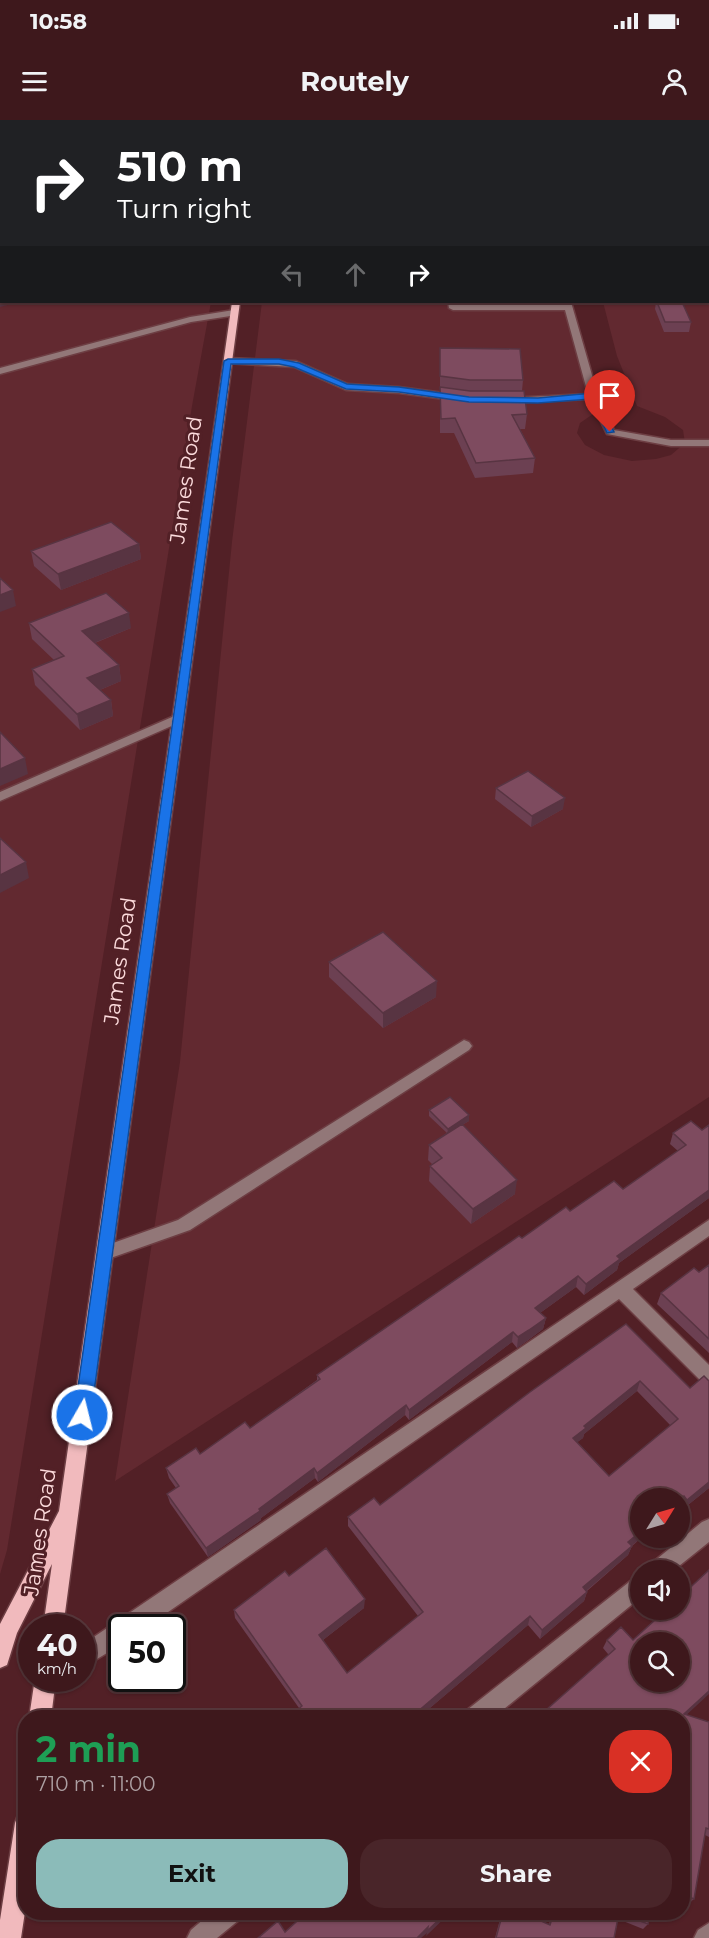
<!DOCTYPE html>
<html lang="en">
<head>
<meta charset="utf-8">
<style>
  :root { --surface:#3e181c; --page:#492529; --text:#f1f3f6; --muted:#ada0a3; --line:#57373b; --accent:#8bbbb9 }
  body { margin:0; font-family:Montserrat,sans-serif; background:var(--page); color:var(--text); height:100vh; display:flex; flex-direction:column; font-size:22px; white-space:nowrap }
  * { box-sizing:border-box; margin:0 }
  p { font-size:20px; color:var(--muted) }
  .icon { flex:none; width:33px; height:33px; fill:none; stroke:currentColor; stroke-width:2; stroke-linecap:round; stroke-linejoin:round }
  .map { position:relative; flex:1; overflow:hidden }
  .sheet { position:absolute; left:18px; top:1590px; width:672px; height:210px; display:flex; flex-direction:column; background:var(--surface); border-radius:24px; box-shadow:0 2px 4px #0004,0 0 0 2px var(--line) }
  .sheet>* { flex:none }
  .banner { position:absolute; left:0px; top:0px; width:710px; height:183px; box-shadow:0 2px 4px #0004,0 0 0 2px var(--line); background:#202124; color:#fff; overflow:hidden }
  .needle { width:39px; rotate:53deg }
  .controls { position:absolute; left:630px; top:1368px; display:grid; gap:12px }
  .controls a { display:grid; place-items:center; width:60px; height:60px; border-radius:50%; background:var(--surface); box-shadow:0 2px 4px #0004,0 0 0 2px var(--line); font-size:30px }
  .speed { position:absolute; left:18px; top:1494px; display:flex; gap:12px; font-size:30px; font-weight:700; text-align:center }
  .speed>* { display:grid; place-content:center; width:78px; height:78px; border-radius:50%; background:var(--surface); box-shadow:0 2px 4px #0004,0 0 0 2px var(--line); line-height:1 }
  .speed small { font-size:15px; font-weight:400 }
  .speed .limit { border:3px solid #111; border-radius:9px; background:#fff; color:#111 }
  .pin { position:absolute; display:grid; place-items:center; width:51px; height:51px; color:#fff; margin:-62px -26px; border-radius:50% 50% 50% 0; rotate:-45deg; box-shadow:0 0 6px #0007 }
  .pin .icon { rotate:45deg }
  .me { position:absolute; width:66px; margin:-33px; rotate:8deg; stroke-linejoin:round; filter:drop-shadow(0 0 4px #0008) }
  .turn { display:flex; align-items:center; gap:21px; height:126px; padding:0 18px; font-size:27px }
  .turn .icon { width:78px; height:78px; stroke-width:2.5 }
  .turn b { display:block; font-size:42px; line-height:51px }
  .lanes { display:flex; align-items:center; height:57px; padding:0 18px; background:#0003; justify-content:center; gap:30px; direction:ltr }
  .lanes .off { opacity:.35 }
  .round { display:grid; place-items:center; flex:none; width:63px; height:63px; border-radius:24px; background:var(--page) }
  .head { display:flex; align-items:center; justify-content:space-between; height:102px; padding:0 18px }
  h1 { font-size:36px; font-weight:700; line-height:45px; color:#1e9e55 }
  .button { display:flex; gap:12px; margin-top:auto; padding:12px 18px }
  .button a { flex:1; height:69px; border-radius:24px; background:var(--accent); color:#111; font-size:24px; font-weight:700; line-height:69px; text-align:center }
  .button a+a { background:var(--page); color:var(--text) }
  .status { display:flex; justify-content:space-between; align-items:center; height:42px; padding:0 30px; background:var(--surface); direction:ltr }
  .status svg { height:16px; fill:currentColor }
  header { display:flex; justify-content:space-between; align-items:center; height:78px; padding:0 18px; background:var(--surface); font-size:27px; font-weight:700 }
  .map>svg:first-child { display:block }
  .built { fill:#622930 }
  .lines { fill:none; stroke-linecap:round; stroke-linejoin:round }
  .minor-casing { stroke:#6d3e43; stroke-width:3 }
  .major-casing { stroke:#6d3e43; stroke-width:3 }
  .minor { fill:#927778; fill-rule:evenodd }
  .major { fill:#f1babd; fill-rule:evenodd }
  .wall { fill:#6c4052; fill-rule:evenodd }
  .shaded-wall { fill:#583442 }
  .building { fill:#7e4b5f; stroke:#583442; stroke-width:1.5; fill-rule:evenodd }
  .route { fill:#1a73e8; stroke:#114b97; stroke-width:1.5 }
  .labels { text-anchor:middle; stroke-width:6; stroke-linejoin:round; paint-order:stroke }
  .street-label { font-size:21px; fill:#fcdbdc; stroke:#522026 }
</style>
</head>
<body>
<div class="status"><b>10:58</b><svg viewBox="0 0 49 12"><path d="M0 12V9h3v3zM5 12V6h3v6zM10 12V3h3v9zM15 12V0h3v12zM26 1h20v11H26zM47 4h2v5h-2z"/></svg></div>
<header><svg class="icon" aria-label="menu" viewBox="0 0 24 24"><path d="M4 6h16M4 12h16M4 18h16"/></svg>Routely<svg class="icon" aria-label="person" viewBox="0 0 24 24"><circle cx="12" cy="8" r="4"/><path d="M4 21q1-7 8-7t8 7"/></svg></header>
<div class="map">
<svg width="709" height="1818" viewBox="0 0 709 1818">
  <rect width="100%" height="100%" fill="#522026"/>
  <!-- built -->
  <path class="built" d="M0 0H244L2 2 0 128Z
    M285 0H709V105L708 2Z
    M709 132V977L115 1361 180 942 232 422 262 182H566L577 236 596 292 580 303 577 313 585 325 604 335 632 341 656 339 671 335 685 323 683 310 665 297 637 286 617 236 603 182H708Z
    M0 158 2 182H211L192 286 7 1430 0 1454Z"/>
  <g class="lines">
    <defs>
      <path id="minor" d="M299 0H305V2H299Z
        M390 0H396L397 2H390Z
        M448 0H454V2H448Z
        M448 182H456L457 185H564L563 182H571L598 276 614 310 671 320H709V326H671L607 314 590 279 504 283 502 281 507 278 588 274 565 190H453L449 188Z
        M234 190 237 191V195L191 202 0 254V248L190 197Z
        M228 238 296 241 348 264 399 267 459 275 464 278 459 281 399 273 346 270 294 247 225 243V239Z
        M179 594 183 595V601L0 681V672Z
        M464 920 469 922 472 926 469 930 190 1110 105 1140 99 1138 96 1133 99 1128 178 1100Z
        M709 1100V1116L633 1169 709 1245V1265L703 1263 619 1179 145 1508H122V1524L82 1548V1525Z
        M709 1399V1422L674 1450H649L652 1443 702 1402Z
        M640 1456V1478L493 1598H465L467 1590 633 1459Z
        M212 1792H242L239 1800 217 1818H187L191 1810Z
        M709 1803V1818H694L698 1810Z"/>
      <path id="major" d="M256 0H262V2H256Z
        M708 113H709V117H708Z
        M0 139H2V143H0Z
        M232 182H240L63 1508H43L52 1444 17 1513 7 1545 0 1548V1504L59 1391Z
        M35 1558H56L51 1598H29Z
        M26 1692V1785L21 1818H0V1800L15 1703 18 1695Z"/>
    </defs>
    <!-- minor casing -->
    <use href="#minor" class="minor-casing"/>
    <!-- major casing -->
    <use href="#major" class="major-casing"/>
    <!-- minor -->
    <use href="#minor" class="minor"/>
    <!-- major -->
    <use href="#major" class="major"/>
  </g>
  <!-- wall -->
  <path class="wall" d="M708 133H709V158L708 156Z
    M656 182H682L691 202 689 212H664L655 189Z
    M440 228 523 260 522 271 527 294 525 309H520L535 338 533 353 475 358 454 313H440Z
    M139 424 141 439 61 470 34 446 31 431Z
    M29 503 131 508 95 523 119 545 121 561 100 570 111 580 113 596 80 610 35 565 32 549 54 540 32 519Z
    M496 668 563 689 531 707 495 679Z
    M329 842 436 877 383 908 329 857Z
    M429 990 469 1001 462 1005 515 1074 471 1104 429 1061 430 1046 432 1044 428 1040 429 1025 447 1013 429 996Z
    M709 1005V1078L619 1143 617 1150 584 1175 576 1167 540 1193 546 1198 543 1209 527 1221 517 1228 512 1222 409 1300 405 1295 318 1362 315 1358 261 1398V1400L208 1437 170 1383 167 1374 176 1368 169 1358 166 1348 200 1334 250 1308 317 1260V1255L522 1118 570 1091 623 1069 678 1031 670 1024 673 1013 702 1010Z
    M709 1145V1233L657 1184 661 1173 699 1152Z
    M626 1204 690 1268 709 1261V1368L683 1389 680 1385 640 1418H641L632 1426 628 1435 587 1471V1472L584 1481 540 1519 528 1505 418 1598H288L299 1588 235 1498 234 1490 289 1456 364 1488 323 1520 347 1553 418 1496 348 1406V1397L380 1385ZM637 1271 671 1306 609 1356 577 1322 583 1318 584 1314Z
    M607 1520 687 1595 709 1602V1717L705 1715 694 1779 688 1784 682 1782V1598L608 1534 603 1528Z
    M502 1792H521L549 1804 552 1792H650L648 1804 643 1809 618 1799 614 1818H495Z"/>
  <!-- shaded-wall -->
  <path class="shaded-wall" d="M0 172H2V182H14L15 183 0 187Z
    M139 424 141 439 61 470 58 454Z
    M13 470 16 486 0 492V475Z
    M129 493 131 508 84 527 82 511Z
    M119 545 121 561 90 574 87 558Z
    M111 580 113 596 80 610 77 594Z
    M25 638 28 654 0 666V649Z
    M565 678 563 689 531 707 532 696Z
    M26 742 29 758 0 773V755Z
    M437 861 436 877 383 908V893Z
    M469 995V1001L447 1014 448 1009Z
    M517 1060 515 1074 471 1104 473 1089Z
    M709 1070V1078L619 1143 617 1150 584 1175 586 1164 617 1136Z
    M578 1156 576 1167 533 1198 535 1188Z
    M546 1198 543 1209 517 1228 518 1217Z
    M513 1212 512 1222 409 1300V1290Z
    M640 1261 637 1271 584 1314 583 1318 570 1328 573 1318 584 1306Z
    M406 1285 405 1295 318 1362 317 1353Z
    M314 1348 315 1358 261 1398V1400L208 1437 206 1428Z
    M709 1362V1368L683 1389 687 1380Z
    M640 1412V1418H641L625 1431 628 1422Z
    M632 1426 628 1435 580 1476 583 1467Z
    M587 1472 584 1481 540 1519 542 1510Z
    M365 1479 364 1488 319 1523V1515Z
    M530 1496 528 1505 418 1598H410Z
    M709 1571V1574L682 1599 684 1594Z
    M447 1792H451L426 1816 427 1813 421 1818H417L428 1807Z"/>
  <!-- building -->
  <path class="building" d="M323 0H362V2H323Z
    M0 161 2 162V172H0Z
    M657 182H682L691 202H665Z
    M440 228 520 229 523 260H470L440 256Z
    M440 267 470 271H524L527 294 512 295 535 338 476 343 455 298 441 299Z
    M111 402 139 424 58 454 31 431Z
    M0 458 13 470 0 475Z
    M106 473 129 493 82 511 119 545 87 558 111 580 77 594 32 549 64 536 29 503Z
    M0 612 25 638 0 649Z
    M528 651 565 678 532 696 496 668Z
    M0 718 26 742 0 755Z
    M383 812 437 861 383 893 329 842Z
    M450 977 469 995 448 1009 429 990Z
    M691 1001 702 1010 709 1005V1070L617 1136 620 1139 586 1164 578 1156 535 1188 546 1198 529 1210 518 1217 513 1212 409 1290 406 1285 317 1353 314 1348 259 1389 260 1391 206 1428 167 1374 179 1366 166 1348 196 1328 200 1334 245 1302 250 1308 320 1259 317 1255 519 1116 522 1118 566 1087 570 1091 614 1061 623 1069 686 1025 673 1013Z
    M462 1004 517 1060 473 1089 430 1046 442 1038 429 1025Z
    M709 1145V1219L661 1173 694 1148 699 1152Z
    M626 1204 690 1268 704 1256 709 1261V1362L687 1380 684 1376 680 1379 640 1378V1412L628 1422 632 1426 583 1467 587 1472 542 1510 530 1496 410 1598H288L302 1586 234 1490 285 1451 289 1456 326 1428 365 1479 319 1515 347 1553 423 1492 348 1397 374 1378 380 1385 530 1272ZM640 1261 678 1299 609 1356 573 1318 586 1308 584 1306Z
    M709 1450V1571L684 1594 709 1602V1709L706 1708 694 1779 682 1774V1628L686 1606 682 1609V1598H537L615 1529 607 1520 621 1507 633 1520 666 1490H680V1477ZM640 1522H680V1562H640Z
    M531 1591 536 1598H523Z
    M307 1792H447L427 1811 428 1807 417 1818H258L278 1801 285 1812Z
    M503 1792H521L550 1805 554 1792H650L648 1804 619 1793 614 1818H496Z"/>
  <!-- route -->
  <path class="route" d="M228 239H279L299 243 347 264 399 267 469 277 538 278 593 273 598 276 614 312 607 313 591 279 538 283 469 282 399 272 346 269 294 247 279 244H231L91 1295 88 1301 82 1303 76 1301 74 1295 224 241Z"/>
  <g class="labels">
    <!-- street labels -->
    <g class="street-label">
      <text transform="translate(186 360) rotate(-82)" y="7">James Road</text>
      <text transform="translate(120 841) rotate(-82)" y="7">James Road</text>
      <text transform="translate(40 1412) rotate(-82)" y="7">James Road</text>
    </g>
  </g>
</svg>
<div class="controls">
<a><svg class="needle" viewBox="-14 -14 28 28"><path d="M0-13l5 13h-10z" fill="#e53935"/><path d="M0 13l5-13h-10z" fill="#ada0a3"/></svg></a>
<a><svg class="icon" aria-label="sound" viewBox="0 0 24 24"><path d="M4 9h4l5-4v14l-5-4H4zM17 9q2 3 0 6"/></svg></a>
<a><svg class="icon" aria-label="search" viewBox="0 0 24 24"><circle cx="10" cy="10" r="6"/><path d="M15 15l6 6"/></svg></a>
</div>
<div class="speed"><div>40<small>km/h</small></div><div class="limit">50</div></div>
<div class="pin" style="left:610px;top:312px;background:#d93025"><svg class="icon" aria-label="arrive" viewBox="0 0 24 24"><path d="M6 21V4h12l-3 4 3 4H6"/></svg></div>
<svg class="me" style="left:82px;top:1295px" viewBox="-20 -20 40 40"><circle r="17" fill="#1a73e8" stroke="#fff" stroke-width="3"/><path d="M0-11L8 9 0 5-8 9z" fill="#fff"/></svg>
<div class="banner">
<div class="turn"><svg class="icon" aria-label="right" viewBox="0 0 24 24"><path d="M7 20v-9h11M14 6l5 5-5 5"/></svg><div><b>510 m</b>Turn right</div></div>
<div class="lanes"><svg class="icon off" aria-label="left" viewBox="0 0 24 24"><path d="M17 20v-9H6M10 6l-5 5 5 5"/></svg><svg class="icon off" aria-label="ahead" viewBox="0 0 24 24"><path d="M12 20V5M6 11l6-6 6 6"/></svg><svg class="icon" aria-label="right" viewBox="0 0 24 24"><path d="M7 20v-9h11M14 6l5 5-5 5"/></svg></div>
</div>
<section class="sheet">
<div class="head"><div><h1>2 min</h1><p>710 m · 11:00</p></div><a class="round" style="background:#d93025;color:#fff"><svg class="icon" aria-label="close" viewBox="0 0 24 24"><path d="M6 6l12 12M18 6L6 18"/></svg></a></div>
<div class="button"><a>Exit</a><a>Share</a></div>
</section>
</div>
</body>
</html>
